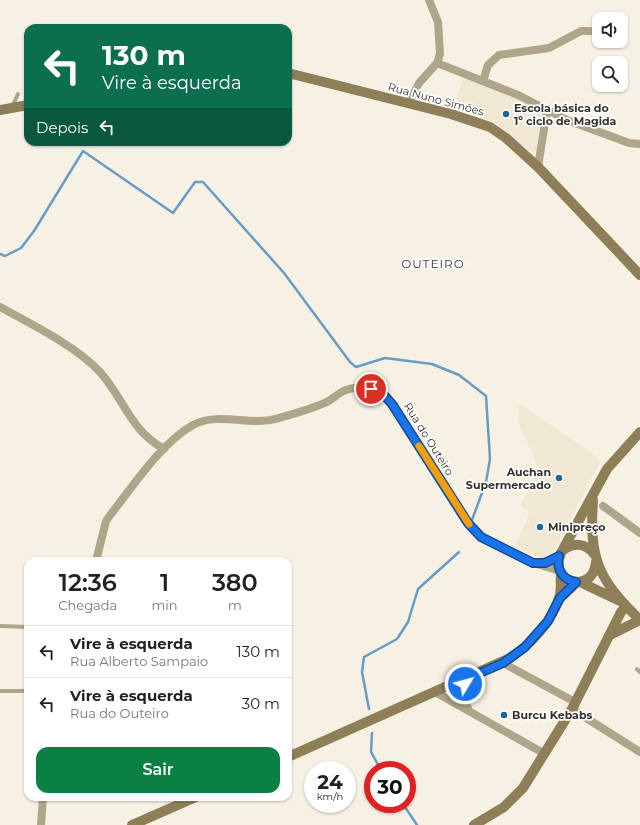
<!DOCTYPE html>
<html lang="pt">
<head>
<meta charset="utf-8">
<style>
  :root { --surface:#fff; --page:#f6f6f6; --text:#222; --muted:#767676; --line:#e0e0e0; --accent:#0b8043 }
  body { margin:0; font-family:Montserrat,sans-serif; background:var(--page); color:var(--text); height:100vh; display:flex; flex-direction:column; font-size:15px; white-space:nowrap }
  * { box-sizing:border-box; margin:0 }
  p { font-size:13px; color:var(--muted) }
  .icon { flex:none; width:22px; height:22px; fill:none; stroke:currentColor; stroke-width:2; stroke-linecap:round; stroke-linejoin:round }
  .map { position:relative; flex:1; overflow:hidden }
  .details { position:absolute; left:24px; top:557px; width:268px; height:244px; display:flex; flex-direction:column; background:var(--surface); border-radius:12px; box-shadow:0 1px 3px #0004 }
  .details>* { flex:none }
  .guide { position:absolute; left:24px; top:24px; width:268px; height:122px; border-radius:12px; box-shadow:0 1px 3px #0004; background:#0b6e4f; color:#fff; overflow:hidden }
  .fabs { position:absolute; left:592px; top:12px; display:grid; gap:8px }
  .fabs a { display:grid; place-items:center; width:36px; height:36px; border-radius:8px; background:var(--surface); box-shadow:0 1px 3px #0004; font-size:20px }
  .speed { position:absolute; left:304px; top:761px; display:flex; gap:8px; font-size:20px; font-weight:700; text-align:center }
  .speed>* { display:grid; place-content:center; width:52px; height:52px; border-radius:50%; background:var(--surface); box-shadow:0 1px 3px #0004; line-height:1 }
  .speed small { font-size:10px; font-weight:400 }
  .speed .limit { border:6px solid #d22; background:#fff; color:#111 }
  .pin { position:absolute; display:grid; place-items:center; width:34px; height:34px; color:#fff; margin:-17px; border:2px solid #fff; border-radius:50%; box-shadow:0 1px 4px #0007 }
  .me { position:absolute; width:44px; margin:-22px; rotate:53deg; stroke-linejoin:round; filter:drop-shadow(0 0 3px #0008) }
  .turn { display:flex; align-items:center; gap:14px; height:84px; padding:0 12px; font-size:18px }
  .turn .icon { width:52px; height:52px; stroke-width:2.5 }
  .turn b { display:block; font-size:28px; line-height:34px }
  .then { display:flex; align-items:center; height:38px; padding:0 12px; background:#0003; gap:8px; font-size:15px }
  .eta { display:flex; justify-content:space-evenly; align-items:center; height:68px; text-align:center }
  .eta b { font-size:24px; font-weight:600; line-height:28px }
  .action { display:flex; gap:8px; margin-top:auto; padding:8px 12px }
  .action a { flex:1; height:46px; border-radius:12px; background:var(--accent); color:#fff; font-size:16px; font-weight:600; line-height:46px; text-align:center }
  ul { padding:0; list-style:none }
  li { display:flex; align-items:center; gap:12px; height:52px; padding:0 12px; border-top:1px solid var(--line) }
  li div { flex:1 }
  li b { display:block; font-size:15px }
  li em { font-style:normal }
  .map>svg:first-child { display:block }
  .built { fill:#f1e8d3 }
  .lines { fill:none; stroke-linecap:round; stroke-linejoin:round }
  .stream { stroke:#689bc6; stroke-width:2.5 }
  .lane { stroke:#afa58b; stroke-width:4 }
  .street { stroke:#afa58b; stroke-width:8 }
  .secondary { stroke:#8f7f59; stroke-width:10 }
  .route-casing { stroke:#114b97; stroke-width:10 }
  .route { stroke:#1a73e8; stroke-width:7 }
  .slow { stroke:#f59e0b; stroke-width:7 }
  .poi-dot { fill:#1e669a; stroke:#fff; stroke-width:1.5 }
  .labels { text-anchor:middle; stroke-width:3.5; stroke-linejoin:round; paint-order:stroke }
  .street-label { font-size:11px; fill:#35322d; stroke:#fff }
  .poi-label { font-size:11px; font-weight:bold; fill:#35322d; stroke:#fff; text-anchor:start }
  .neighbourhood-label { font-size:12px; letter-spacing:1px; fill:#35322d; stroke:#fff }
</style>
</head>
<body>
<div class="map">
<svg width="640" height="825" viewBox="0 0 640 825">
  <rect width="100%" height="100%" fill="#f7f1e4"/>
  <!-- built -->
  <path class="built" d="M464 77 500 92 502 90 542 111 537 151H531L492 121 452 109Z
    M519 403 598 457 600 462 554 551 543 558 537 557 515 547 530 512 520 507 529 488 532 490 538 469 532 451 524 437 518 422Z"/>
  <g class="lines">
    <!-- stream -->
    <path class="stream" d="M0 254 5 256 21 248 34 231 83 151 173 213 195 182H203L284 273 350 362 356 367 385 358 432 364 459 375 486 396 490 459 486 482 472 520
      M369 709 362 672 364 657 397 639 408 622 418 589 459 552
      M372 733 371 752 381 770
      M403 804 417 825"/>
    <!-- lane -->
    <path class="lane" d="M12 107 18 94
      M0 626 28 627
      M637 669 640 672
      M0 691H28"/>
    <!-- street -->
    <path class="street" d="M437 63 518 95 567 120 629 143 640 144
      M483 81 488 65 499 55 549 48 581 31H590
      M409 102 419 83 437 63 440 54 438 22 429 0
      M538 167 547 110
      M0 307C31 324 76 346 100 372 125 400 129 429 164 449
      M603 506 640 533
      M96 561 106 521 111 514C134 485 161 443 193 425 219 411 251 427 279 418 293 414 308 410 322 404 329 402 334 397 340 393 354 384 376 387 388 398L468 523 481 537 514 554 533 563 560 571
      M537 563 553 560 559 557
      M503 663 575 702
      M466 679 463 696 469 711
      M435 692 545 754
      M572 709 640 752
      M41 825 43 797"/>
    <!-- secondary -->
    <path class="secondary" d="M288 73 451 114 490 127 506 138 538 167 640 275
      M0 110 28 105
      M593 500C589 559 598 579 640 620
      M563 550C574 542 586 543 594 554
      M596 562C593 596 547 582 561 553L607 469 640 432
      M580 582 620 601
      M560 598 577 582
      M610 635 640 620
      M288 757 510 658C531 644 551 623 559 598 562 591 560 581 561 574
      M132 825 196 797
      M474 825 504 807 523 788 572 709 621 612 626 606"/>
  </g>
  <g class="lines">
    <defs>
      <path id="route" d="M371 389 383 394 392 404 468 523 481 537 533 563H545L559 556C556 570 563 580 576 582L560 598 548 621 525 647 503 663 466 679 465 684"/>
    </defs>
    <!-- route casing -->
    <use href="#route" class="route-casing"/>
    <!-- route -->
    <use href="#route" class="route"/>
    <!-- slow -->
    <path class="slow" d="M419 446 469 524"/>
  </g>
  <!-- markers -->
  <g class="poi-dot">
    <circle cx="506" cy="114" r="4"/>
    <circle cx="559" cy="478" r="4"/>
    <circle cx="540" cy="527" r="4"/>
    <circle cx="504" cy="715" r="4"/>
  </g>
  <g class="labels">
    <!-- street labels -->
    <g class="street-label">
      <text transform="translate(436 99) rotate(15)" y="4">Rua Nuno Simões</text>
      <text transform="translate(429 439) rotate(58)" y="4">Rua do Outeiro</text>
    </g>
    <!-- poi labels -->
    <g class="poi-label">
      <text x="514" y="112">Escola básica do<tspan x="514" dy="13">1º ciclo de Magida</tspan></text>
      <text x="551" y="476" text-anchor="end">Auchan<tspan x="551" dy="13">Supermercado</tspan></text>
      <text x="548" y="531">Minipreço</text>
      <text x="512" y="719">Burcu Kebabs</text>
    </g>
    <!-- neighbourhood labels -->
    <g class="neighbourhood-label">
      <text x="433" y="268">OUTEIRO</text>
    </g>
  </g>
</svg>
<div class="fabs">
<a><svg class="icon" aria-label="sound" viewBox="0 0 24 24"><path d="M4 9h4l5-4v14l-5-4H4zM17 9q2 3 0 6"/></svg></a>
<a><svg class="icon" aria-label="search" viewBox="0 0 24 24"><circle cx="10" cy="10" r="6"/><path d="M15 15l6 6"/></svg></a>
</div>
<div class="speed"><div>24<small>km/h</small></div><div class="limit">30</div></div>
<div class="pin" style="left:371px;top:389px;background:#d93025"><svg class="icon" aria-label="arrive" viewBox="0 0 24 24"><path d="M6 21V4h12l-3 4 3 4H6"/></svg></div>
<svg class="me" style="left:465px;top:684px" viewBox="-20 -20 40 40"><circle r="17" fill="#1a73e8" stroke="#fff" stroke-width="3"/><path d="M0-11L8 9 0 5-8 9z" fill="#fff"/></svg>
<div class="guide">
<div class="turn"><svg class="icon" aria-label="left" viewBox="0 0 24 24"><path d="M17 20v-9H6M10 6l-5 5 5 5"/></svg><div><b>130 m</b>Vire à esquerda</div></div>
<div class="then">Depois<svg class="icon" aria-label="left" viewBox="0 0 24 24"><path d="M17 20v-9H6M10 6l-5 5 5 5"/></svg></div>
</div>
<section class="details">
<div class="eta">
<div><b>12:36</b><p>Chegada</p></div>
<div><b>1</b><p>min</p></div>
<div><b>380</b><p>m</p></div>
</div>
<ul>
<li><svg class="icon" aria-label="left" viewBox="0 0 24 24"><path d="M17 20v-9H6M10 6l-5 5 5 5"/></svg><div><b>Vire à esquerda</b><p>Rua Alberto Sampaio</p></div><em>130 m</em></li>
<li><svg class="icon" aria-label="left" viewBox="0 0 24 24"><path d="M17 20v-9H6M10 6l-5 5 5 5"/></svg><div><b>Vire à esquerda</b><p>Rua do Outeiro</p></div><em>30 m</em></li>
</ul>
<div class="action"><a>Sair</a></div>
</section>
</div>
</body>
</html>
